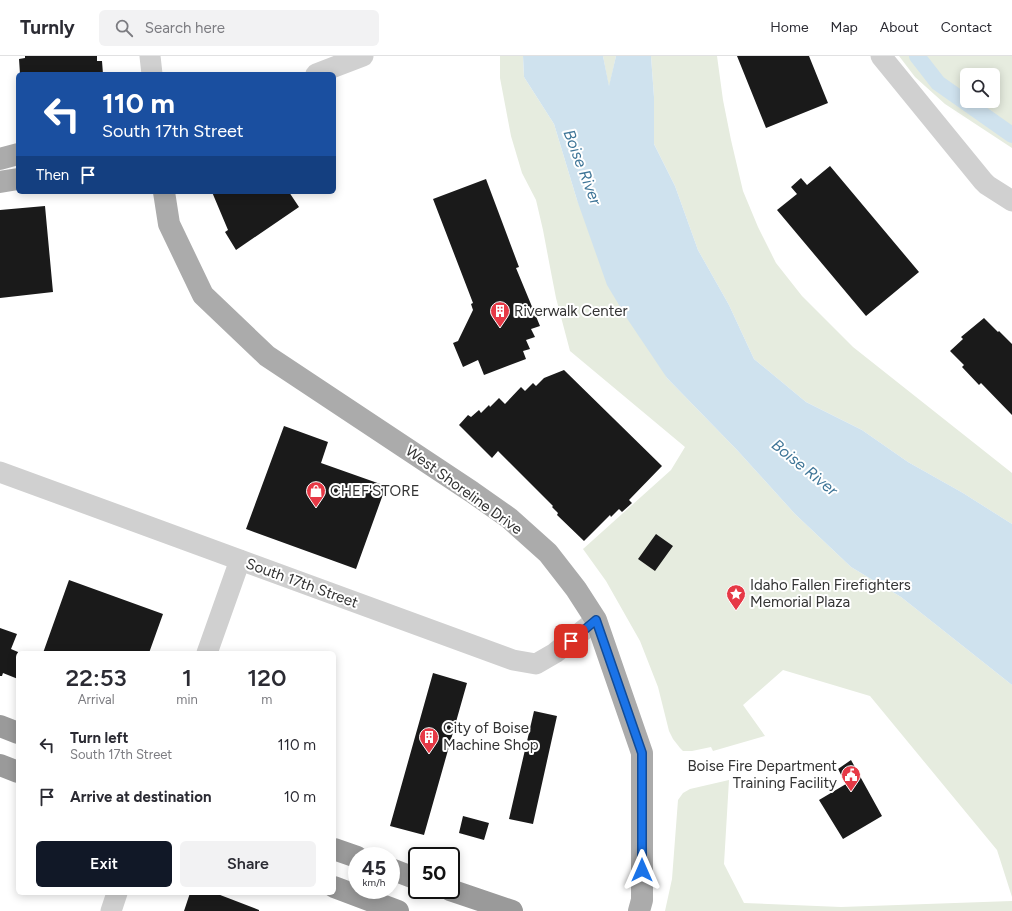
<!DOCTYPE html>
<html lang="en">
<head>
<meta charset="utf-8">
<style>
  :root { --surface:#fff; --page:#f2f2f3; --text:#2b2b33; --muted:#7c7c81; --line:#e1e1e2; --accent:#111827 }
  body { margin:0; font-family:Figtree,sans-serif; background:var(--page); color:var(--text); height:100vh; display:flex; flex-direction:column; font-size:15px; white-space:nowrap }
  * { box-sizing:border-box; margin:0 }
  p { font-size:13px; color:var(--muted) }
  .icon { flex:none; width:22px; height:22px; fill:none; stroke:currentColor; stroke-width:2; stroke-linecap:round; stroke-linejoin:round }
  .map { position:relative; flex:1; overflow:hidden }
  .panel { position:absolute; left:16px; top:595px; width:320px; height:244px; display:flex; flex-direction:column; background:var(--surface); border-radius:6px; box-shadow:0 2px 10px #0003 }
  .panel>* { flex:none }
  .banner { position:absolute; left:16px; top:16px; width:320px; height:122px; border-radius:6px; box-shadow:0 2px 10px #0003; background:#1a4fa0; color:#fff; overflow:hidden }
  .controls { position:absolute; left:960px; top:12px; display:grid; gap:8px }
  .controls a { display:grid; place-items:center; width:40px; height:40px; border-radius:6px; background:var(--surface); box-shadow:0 2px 10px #0003; font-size:20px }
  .speed { position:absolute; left:348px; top:791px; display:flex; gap:8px; font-size:20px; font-weight:700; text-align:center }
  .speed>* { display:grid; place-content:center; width:52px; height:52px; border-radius:50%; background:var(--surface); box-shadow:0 2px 10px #0003; line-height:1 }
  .speed small { font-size:10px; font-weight:400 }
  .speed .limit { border:2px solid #111; border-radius:6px; background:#fff; color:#111 }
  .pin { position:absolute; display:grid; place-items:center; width:34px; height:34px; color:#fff; margin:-17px; border-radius:8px; box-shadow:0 2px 6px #0006 }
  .me { position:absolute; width:44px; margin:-22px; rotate:0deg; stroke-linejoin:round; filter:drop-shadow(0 0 3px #0008) }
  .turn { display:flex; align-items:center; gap:14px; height:84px; padding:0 20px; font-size:18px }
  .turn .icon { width:52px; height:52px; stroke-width:2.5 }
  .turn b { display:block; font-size:28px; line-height:34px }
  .then { display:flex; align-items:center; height:38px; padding:0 20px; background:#0003; gap:8px; font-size:15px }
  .eta { display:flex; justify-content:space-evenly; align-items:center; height:68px; text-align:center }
  .eta b { font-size:24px; font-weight:600; line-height:28px }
  .action { display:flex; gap:8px; margin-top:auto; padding:8px 20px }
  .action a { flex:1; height:46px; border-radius:6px; background:var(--accent); color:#fff; font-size:16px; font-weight:600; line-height:46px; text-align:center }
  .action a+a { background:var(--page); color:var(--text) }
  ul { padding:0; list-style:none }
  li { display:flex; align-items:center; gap:12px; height:52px; padding:0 20px }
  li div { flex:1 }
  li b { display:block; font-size:15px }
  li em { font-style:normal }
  header { display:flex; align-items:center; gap:24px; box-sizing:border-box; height:56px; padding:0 20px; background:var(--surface); border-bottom:1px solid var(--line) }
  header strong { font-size:19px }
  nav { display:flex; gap:22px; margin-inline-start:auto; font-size:14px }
  .search { width:280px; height:36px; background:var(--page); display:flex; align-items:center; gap:10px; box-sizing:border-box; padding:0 14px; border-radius:6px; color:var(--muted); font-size:15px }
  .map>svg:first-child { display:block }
  .green { fill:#e6ecdf; fill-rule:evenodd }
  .water { fill:#cfe2ee }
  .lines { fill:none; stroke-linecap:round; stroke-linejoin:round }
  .canal { stroke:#cfe2ee; stroke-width:16 }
  .building { fill:#1a1a1a }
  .minor { stroke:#d0d0d0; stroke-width:21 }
  .major { stroke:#ababab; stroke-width:22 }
  .highway { stroke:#9a9a9a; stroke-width:22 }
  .route-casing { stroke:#114b97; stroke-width:10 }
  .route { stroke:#1a73e8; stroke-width:7 }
  .labels { text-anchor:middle; stroke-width:4; stroke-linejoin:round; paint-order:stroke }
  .poi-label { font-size:15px; fill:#333; stroke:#fff; text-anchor:start }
  .street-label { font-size:15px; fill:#333; stroke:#fff }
  .water-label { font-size:16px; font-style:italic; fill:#3f7597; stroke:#fff }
</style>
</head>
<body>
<header>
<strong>Turnly</strong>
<div class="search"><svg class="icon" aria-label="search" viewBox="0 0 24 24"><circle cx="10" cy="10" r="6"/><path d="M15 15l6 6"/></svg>Search here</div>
<nav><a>Home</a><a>Map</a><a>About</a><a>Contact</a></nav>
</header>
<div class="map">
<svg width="1012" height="855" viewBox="0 0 1012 855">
  <rect width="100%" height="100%" fill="#fff"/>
  <!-- green -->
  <path class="green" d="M500 0H523L524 21 554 68 577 144 667 322 737 394 795 458 851 511 901 541 978 602 1012 629V841L997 794 870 640 783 614 743 649 765 680 713 695 711 691 692 695H683L680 692 673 683 669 675 658 631 640 585 606 525 583 493 671 414 685 391 570 295 556 242 550 211 543 174 536 144 522 117 511 80 500 22Z
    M603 0H616L609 32Z
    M651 0H717L723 44 731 84 743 135 758 171 776 207 802 240 853 291 1012 417V468L963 437 908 406 862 374 806 346 754 303 729 249 698 194 675 130 654 88V41Z
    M899 0H1012V92L945 48 915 21ZM967 19H993V45H967Z
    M729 724 724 808 744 847 841 851 1012 845V855H665L672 823 678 744 683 737 690 733Z"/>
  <!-- water -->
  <path class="water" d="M523 0H603L609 30 616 0H651L654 41V88L675 130 698 194 729 249 754 303 806 346 862 374 908 406 963 437 1012 468V629L978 602 901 541 851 511 795 458 737 394 667 322 628 264 607 229 577 144 554 68 524 21Z"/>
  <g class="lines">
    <!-- canal -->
    <path class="canal" d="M917 0 938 27 1012 79"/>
  </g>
  <!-- building -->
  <path class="building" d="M25 0H97V5H102L103 18H20L19 3 25 2Z
    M737 0H809L828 47 766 72Z
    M830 110 919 216 866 260 777 154 797 138 791 131 801 122 807 129Z
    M486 123 519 211 516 212 540 270 531 273 535 281 526 284 530 293 523 295 526 303 484 319 478 304 463 311 453 287 458 285 473 254 471 248 473 247 433 143Z
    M212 136H289L299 151 236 194 225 176 228 174Z
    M45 150 53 236 0 242V154Z
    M984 262 998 276 999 275 1012 288V359L981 327 979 329 962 311 964 309 950 295 963 283 961 281Z
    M564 314 662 410 629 444 632 447 622 456 619 453 611 461 610 459 584 485 557 459 558 457 552 451 553 450 498 395 492 402 459 369 468 359 471 361 479 354 481 357 489 349 490 351 499 342 505 348 521 331 525 335 533 327 536 330 544 322Z
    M284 370 328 386 321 407 386 430 356 513 246 473Z
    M656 478 673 490 655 515 638 503Z
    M69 524 163 558 149 597H43Z
    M0 572 17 578 11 593 18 596V623L3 617 2 620H0Z
    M433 617 467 627 424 779 390 770Z
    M534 655 557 660 533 768 509 763Z
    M851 704 882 760 843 783 819 744 846 728 838 713Z
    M463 760 489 767 484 784 459 777Z
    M190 837H215L259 854V855H184Z"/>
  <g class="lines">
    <!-- minor -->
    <path class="minor" d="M150 0 152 18
      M881 0 983 125 987 129 1012 145
      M316 18 363 0
      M0 416 513 604 536 608 555 597 596 564
      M207 597 240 504
      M111 855 117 837"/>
    <!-- major -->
    <path class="major" d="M0 103 18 98
      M0 126 18 123
      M164 136 169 168 203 239 267 300 472 436 509 462 548 497 576 533 596 564 642 697V844L639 855"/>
    <!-- highway -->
    <path class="highway" d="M0 670 18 677
      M0 709 18 716
      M334 793 357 801
      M391 813 417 823
      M334 831 398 855
      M450 834 512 855"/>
  </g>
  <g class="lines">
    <defs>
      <path id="route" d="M571 585 596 564 642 697V814"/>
    </defs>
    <!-- route casing -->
    <use href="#route" class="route-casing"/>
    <!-- route -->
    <use href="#route" class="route"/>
  </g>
  <!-- icons -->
  <defs>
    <symbol id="building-pin" viewBox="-11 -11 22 30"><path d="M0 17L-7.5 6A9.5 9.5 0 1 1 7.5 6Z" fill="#e63946" stroke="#fff"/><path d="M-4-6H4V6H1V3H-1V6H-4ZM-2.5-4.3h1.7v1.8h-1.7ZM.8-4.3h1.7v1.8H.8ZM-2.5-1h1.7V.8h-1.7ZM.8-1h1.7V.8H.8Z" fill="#fff"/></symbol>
    <symbol id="shop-pin" viewBox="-11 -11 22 30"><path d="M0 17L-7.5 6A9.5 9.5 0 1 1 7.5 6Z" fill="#e63946" stroke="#fff"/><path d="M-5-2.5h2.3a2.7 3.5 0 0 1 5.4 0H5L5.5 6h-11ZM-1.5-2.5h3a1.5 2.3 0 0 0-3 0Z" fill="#fff"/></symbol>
    <symbol id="sight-pin" viewBox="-11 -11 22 30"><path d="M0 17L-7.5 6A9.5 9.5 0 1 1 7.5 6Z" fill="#e63946" stroke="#fff"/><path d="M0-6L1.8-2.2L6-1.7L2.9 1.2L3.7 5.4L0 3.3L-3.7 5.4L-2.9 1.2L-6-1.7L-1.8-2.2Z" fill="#fff"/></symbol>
    <symbol id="civic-pin" viewBox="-11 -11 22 30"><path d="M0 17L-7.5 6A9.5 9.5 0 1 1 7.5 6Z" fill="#e63946" stroke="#fff"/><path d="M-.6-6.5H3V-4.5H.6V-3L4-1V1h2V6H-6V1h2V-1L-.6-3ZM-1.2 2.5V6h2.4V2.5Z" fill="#fff"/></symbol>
  </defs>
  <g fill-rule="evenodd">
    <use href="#building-pin" x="489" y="244" width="22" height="30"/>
    <use href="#shop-pin" x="305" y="424" width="22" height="30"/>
    <use href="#sight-pin" x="725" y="527" width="22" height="30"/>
    <use href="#building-pin" x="418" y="670" width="22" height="30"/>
    <use href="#civic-pin" x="840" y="708" width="22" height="30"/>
  </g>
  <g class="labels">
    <!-- poi labels -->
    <g class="poi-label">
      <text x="514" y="260">Riverwalk Center</text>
      <text x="330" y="440">CHEF'STORE</text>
      <text x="750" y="534">Idaho Fallen Firefighters<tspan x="750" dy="17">Memorial Plaza</tspan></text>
      <text x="443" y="677">City of Boise<tspan x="443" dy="17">Machine Shop</tspan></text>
      <text x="837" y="715" text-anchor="end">Boise Fire Department<tspan x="837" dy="17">Training Facility</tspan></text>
    </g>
    <!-- street labels -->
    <g class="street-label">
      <text transform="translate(464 434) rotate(36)" y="5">West Shoreline Drive</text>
      <text transform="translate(302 527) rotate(20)" y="5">South 17th Street</text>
    </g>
    <!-- water labels -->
    <g class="water-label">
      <text transform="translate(583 111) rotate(69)" y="6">Boise River</text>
      <text transform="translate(805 411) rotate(39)" y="6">Boise River</text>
    </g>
  </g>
</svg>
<div class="controls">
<a><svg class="icon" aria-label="search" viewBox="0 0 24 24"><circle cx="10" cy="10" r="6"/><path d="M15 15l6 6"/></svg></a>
</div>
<div class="speed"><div>45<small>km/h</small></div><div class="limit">50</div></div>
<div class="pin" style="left:571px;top:585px;background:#d93025"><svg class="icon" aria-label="arrive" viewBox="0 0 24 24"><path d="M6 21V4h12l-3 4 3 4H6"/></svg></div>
<svg class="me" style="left:642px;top:814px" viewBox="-20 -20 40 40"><path d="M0-17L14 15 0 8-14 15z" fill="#1a73e8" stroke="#fff" stroke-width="4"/></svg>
<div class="banner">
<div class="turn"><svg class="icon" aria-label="left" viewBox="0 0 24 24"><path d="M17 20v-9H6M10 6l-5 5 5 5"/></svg><div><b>110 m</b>South 17th Street</div></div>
<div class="then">Then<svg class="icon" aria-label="arrive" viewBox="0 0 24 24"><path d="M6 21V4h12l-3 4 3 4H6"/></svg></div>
</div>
<section class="panel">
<div class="eta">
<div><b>22:53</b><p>Arrival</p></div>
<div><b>1</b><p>min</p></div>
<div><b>120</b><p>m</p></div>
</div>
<ul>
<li><svg class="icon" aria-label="left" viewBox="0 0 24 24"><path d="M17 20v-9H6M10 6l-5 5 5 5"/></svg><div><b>Turn left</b><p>South 17th Street</p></div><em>110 m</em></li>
<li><svg class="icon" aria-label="arrive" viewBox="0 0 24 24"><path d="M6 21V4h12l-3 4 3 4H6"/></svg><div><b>Arrive at destination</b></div><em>10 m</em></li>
</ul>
<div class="action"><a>Exit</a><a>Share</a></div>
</section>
</div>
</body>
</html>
